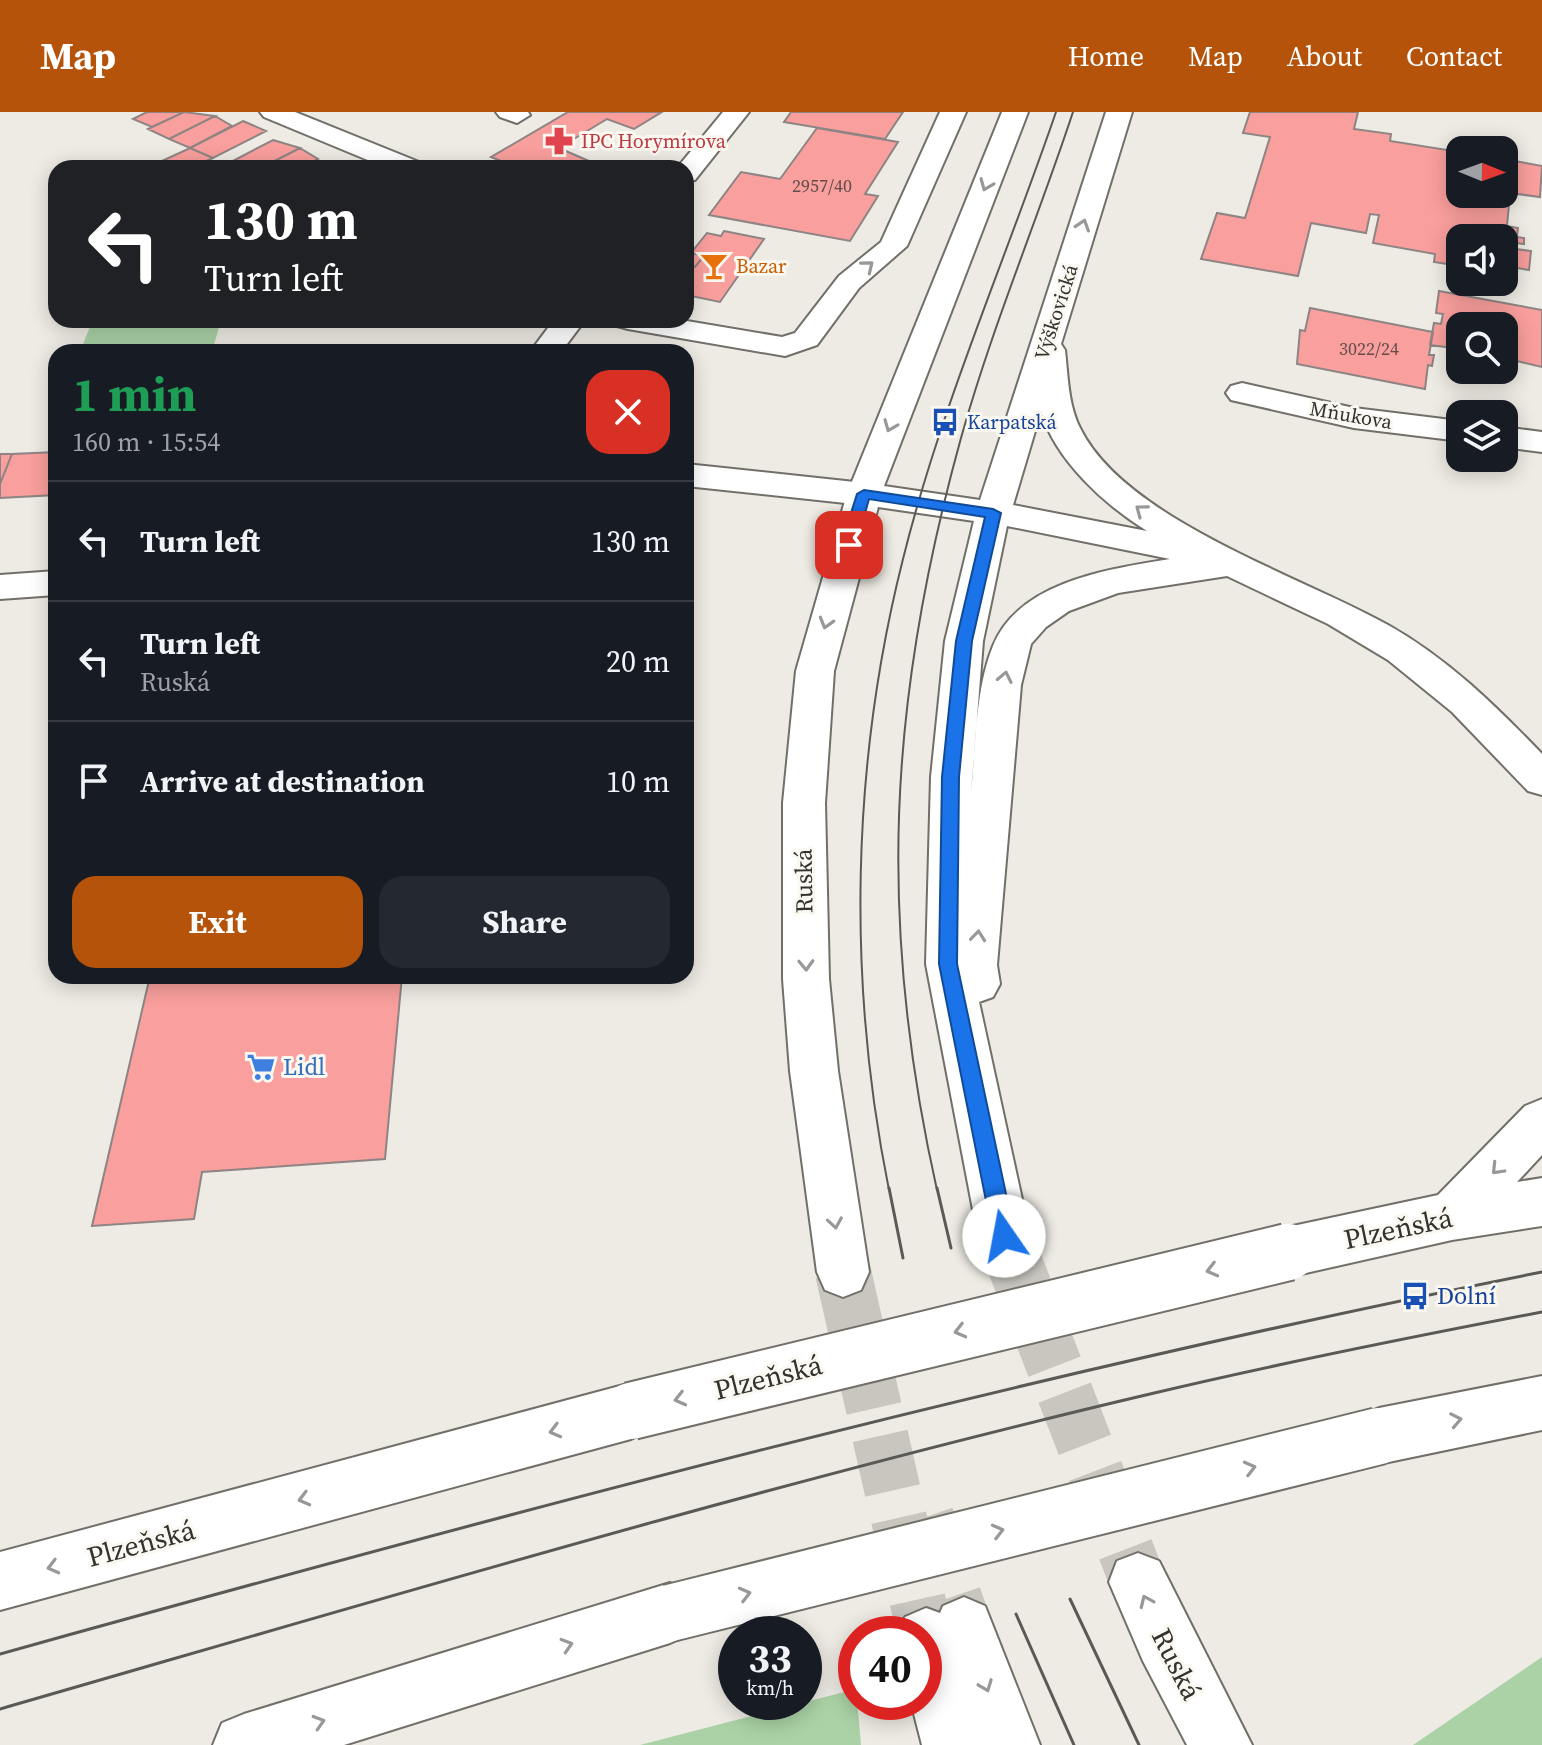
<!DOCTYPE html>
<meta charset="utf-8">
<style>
:root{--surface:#171b24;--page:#242831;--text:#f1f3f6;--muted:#9ea1a6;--line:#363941;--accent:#b45309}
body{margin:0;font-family:"Source Serif 4",serif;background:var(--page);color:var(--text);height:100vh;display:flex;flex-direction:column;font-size:30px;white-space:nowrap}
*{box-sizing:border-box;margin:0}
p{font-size:26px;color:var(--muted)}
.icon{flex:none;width:44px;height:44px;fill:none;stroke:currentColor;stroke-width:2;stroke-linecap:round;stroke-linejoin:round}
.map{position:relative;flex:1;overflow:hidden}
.panel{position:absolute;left:48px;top:232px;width:646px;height:640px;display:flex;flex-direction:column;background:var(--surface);border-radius:24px;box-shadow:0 4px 20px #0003}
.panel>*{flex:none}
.guide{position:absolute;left:48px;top:48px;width:646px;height:168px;border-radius:24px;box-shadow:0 4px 20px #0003;background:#202124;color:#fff;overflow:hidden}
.needle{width:52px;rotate:91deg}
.fabs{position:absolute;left:1446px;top:24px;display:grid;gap:16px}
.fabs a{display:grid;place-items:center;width:72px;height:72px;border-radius:16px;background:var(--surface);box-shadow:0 4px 20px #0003;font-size:40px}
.speed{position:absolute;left:718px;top:1504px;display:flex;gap:16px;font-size:40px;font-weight:700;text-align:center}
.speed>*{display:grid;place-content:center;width:104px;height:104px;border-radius:50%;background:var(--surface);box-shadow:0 4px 20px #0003;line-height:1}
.speed small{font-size:20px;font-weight:400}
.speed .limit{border:12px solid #d22;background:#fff;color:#111}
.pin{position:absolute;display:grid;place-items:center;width:68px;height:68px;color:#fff;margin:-34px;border-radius:16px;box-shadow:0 4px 12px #0006}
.me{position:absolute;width:88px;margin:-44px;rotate:348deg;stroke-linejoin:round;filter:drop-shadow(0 0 6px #0008)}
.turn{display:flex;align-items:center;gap:28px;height:168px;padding:0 24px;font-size:36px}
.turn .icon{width:104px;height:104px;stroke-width:2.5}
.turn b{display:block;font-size:56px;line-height:68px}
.round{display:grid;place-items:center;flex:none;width:84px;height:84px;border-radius:24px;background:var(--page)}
.summary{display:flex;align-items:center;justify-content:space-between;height:136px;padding:0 24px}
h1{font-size:48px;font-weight:700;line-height:60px;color:#1e9e55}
.button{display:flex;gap:16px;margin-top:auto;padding:16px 24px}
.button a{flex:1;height:92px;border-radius:24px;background:var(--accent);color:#fff;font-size:32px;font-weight:700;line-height:92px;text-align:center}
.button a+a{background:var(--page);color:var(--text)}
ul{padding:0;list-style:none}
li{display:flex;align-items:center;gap:24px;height:120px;padding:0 24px;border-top:2px solid var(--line)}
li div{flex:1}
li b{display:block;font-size:30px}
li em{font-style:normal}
header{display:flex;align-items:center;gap:48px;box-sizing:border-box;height:112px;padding:0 40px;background:var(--accent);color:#fff}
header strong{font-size:38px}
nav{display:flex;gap:44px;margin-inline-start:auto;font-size:28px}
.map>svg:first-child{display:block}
.green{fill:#abd2a6}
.building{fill:#f99f9d;stroke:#8d8483;stroke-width:2}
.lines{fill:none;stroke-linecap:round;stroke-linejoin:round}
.secondary-tunnel{stroke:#c8c6bf;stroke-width:56;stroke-dasharray:56 28;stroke-linecap:butt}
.street-casing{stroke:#716f68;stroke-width:4}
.secondary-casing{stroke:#716f68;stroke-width:4}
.street{fill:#fff;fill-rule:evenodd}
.secondary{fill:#fff;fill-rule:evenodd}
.tram-far1{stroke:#5a5954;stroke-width:2}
.tram{stroke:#5a5954;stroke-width:3}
.secondary-bridge-casing{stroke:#716f68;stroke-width:60;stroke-linecap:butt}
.secondary-bridge{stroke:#fff;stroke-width:56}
.oneway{stroke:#989896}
.route{fill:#1a73e8;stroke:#114b97;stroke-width:2}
.labels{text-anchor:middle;stroke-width:6;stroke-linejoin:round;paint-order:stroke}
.far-number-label{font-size:18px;fill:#644d4a}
.far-health-label{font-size:20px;fill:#be3a42;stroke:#faf8f0;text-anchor:start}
.far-food-label{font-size:20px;fill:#c56008;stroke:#faf8f0;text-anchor:start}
.far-street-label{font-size:20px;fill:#32322e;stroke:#faf8f0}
.far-transit-label{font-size:20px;fill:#164399;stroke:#faf8f0;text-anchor:start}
.street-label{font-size:24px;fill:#32322e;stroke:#faf8f0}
.shop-label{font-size:24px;fill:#366cbe;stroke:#faf8f0;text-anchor:start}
.transit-label{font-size:24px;fill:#164399;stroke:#faf8f0;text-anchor:start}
.near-street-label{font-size:28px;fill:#32322e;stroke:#faf8f0}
</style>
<header>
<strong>Map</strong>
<nav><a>Home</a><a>Map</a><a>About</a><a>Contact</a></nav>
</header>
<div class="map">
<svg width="1542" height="1633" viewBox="0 0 1542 1633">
<rect width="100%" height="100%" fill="#edebe3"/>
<path class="green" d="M221,208L212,240H80L91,212Z
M1542,1545V1633H1413Z
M856,1577L861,1633H640Z"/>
<path class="building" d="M147,0H184L152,15L133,7Z
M184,0L215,4L169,27L148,17Z
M568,0H662L634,17L607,7L559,36L605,56H519L491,45Z
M791,0H903L885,27L784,10Z
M1250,0H1358L1354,17L1391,22L1390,29L1460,40V82H1504V47L1542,54L1540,85L1510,81L1507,114L1518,116L1517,125L1524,126V132L1516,131L1515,137L1531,139L1529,158L1504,154V126H1460V154L1434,150L1435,142L1373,131L1379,103L1370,102L1366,121L1311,111L1298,164L1201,147L1217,101L1245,106L1270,25L1243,21Z
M215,4L232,14L190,36L169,27Z
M243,9L266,19L213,46L190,36Z
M817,16L898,30L865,82L878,84L850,129L709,103L741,60L780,67Z
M273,28L300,36L261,56H245L231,50Z
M190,36L213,46L192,56H181L164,48Z
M300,36L318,47L301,56H261Z
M724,119L764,127L720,190L686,183V153L695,155L704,144L691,141L707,121L721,124Z
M686,140L691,141L704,144L695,155L686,153Z
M1439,179L1542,198V255L1504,246V214H1460V237L1430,233L1434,211L1441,212L1443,202L1436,201Z
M1310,196L1433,220L1429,243H1434L1432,254L1428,253L1425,277L1297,252L1300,218L1305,219Z
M56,340V383L0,386V372L12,342Z
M0,342H12L0,372Z
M150,864H402L385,1047L202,1060L194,1107L92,1114Z"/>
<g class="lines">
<path class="secondary-tunnel" d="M1004,1124L1138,1470
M843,1160L926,1526
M926,1405L964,1515"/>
<defs>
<path id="street" d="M260,0H295L419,50L423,56H387L264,5Z
M496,0H528L530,3L517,11L500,5Z
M723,0H749L695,68L686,70V56H677Z
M940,0H966L907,134L859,176L817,233L785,244L628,217L617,214L613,208H681L782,225L795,221L839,164L881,130Z
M554,208H585L561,240H530Z
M1242,271L1354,296L1460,309V329L1354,316L1231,288L1226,281L1231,274Z
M1504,315L1542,320V340L1504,335Z
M686,352L864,371L876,374L881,382L876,390L864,393L686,374Z
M56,459V483L0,487V463Z"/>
<path id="secondary" d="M1002,0H1028L884,374L980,388L1106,0H1132L1061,232L1065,238C1068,264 1068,292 1080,316C1125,408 1301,464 1388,513C1447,546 1496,594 1542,642V683L1528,679L1452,600L1388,548L1328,512L1227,464L1118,481L1069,499L1046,515L1031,532L1021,573L997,853L1000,872L993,885L979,890L1030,1124L1022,1141L1004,1148L986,1141L978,1124L926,852L931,665L945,529L974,409L878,395L834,559L825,691L829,867L838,959L869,1160L861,1178L843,1185L825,1178L817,1160L790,959L783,867V691L796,559L847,382ZM1041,299C1055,348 1105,393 1147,419L1013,393ZM1007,414L1170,447C1110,457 1019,469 993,534C975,578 976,633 971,681L983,529Z
M1542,987V1043L1517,1070L1542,1066V1114L1452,1128L1288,1165L1270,1157L1262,1140L1270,1123L1288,1115L1438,1083L1525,994Z
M1542,1264V1318L1379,1352L1359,1344L1351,1324L1359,1304L1379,1296Z
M631,1271L650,1280L659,1299L650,1318L631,1327L0,1498V1440Z
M1138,1441L1159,1449L1252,1633H1187L1143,1549L1109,1470L1117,1449Z
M670,1471L691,1480L700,1501L691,1522L670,1531L344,1633H213L222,1611L244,1602Z
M964,1485L985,1494L1040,1633H922L911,1590H924V1522H898L905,1505L926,1496L940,1501L943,1494Z"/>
</defs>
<use href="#street" class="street-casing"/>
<use href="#secondary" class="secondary-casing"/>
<use href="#street" class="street"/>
<use href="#secondary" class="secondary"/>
<path class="tram-far1" d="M889,1078C847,870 851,653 903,447C941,294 1005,149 1056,0
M937,1078C877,811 888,589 961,326C992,215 1037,109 1073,0"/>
<path class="tram" d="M889,1076L903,1146
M937,1076L951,1136
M1070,1487L1139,1633
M1016,1502L1074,1633
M0,1542C510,1400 1023,1263 1542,1160
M0,1597C382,1487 763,1373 1150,1282C1280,1251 1411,1225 1542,1200"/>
<defs>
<path id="secondary-bridge" d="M631,1299L1288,1140
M670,1501L1379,1324"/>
</defs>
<use href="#secondary-bridge" class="secondary-bridge-casing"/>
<use href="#secondary-bridge" class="secondary-bridge"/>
</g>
<defs><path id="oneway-chevron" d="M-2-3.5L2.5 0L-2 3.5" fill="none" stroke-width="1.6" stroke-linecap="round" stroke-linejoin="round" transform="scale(2)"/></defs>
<g class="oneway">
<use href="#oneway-chevron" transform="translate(986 73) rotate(112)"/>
<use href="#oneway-chevron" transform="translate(1083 113) rotate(-72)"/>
<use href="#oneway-chevron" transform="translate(868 154) rotate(-39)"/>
<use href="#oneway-chevron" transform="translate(890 314) rotate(112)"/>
<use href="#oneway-chevron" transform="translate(1141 398) rotate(-143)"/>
<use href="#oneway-chevron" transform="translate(826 511) rotate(106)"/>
<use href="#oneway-chevron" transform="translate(1005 565) rotate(-78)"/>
<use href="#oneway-chevron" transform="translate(978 824) rotate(-84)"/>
<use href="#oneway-chevron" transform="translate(806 853) rotate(88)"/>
<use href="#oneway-chevron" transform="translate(1497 1057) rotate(134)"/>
<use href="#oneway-chevron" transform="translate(835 1111) rotate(81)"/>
<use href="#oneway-chevron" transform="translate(1212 1158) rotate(166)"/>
<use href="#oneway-chevron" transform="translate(960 1219) rotate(166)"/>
<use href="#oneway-chevron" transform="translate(680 1287) rotate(166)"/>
<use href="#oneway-chevron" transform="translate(1456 1308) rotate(-11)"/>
<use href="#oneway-chevron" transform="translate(555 1319) rotate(165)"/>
<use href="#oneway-chevron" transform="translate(1250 1356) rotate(-14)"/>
<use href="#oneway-chevron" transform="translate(304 1387) rotate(165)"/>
<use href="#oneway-chevron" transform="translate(998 1419) rotate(-14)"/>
<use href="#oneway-chevron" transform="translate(53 1455) rotate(165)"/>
<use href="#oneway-chevron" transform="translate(745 1482) rotate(-14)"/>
<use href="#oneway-chevron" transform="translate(1146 1489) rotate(-114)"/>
<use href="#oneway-chevron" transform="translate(567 1533) rotate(-17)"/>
<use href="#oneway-chevron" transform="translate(986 1574) rotate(69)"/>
<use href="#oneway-chevron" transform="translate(319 1610) rotate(-17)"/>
</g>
<path class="route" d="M864,378L993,397L1001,401L972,529L959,665L957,852L1015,1124L1011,1131L1004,1134L997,1131L993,1124L939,852L942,665L956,529L985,405L869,387L856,433L843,437L841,433L857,382Z"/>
<defs>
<symbol id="pharmacy-bare" viewBox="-9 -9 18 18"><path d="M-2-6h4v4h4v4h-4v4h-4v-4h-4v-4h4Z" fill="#e0444e" stroke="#faf8f0" stroke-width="2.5" paint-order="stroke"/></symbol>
<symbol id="bar-bare" viewBox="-9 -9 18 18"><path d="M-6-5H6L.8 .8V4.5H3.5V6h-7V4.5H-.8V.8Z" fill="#e8710a" stroke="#faf8f0" stroke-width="2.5" paint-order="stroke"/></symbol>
<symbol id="bus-bare" viewBox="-9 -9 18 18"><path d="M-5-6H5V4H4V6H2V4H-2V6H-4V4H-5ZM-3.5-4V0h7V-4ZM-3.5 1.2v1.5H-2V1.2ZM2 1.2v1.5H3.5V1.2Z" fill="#1a4fb4" stroke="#faf8f0" stroke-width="2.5" paint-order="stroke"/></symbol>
<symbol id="supermarket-bare" viewBox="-9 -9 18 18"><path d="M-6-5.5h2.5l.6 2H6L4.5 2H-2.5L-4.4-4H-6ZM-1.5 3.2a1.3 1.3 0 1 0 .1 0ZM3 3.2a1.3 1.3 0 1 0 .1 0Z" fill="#3f7fe0" stroke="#faf8f0" stroke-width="2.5" paint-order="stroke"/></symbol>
</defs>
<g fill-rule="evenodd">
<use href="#pharmacy-bare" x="539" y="9" width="40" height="40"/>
<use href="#bar-bare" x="694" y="134" width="40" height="40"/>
<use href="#bus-bare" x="925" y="290" width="40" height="40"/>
<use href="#supermarket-bare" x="241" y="935" width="40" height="40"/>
<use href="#bus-bare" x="1395" y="1164" width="40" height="40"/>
</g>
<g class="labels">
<g class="far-number-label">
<text x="822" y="80">2957/40</text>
<text x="1369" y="243">3022/24</text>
</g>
<g class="far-health-label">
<text x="581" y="36">IPC Horymírova</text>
</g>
<g class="far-food-label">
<text x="736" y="161">Bazar</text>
</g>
<g class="far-street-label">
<text transform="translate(1056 200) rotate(-72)" y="7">Výškovická</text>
<text transform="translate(1351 303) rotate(10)" y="7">Mňukova</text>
</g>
<g class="far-transit-label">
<text x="967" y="317">Karpatská</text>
</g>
<g class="street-label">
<text transform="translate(804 769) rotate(-91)" y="8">Ruská</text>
</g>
<g class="shop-label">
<text x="283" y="963">Lidl</text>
</g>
<g class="transit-label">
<text x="1437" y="1192">Dolní</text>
</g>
<g class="near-street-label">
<text transform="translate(1398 1116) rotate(-12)" y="10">Plzeňská</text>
<text transform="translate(768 1265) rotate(-14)" y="10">Plzeňská</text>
<text transform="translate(141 1431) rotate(-15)" y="10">Plzeňská</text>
<text transform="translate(1177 1552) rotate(63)" y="10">Ruská</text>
</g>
</g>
</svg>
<div class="fabs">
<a><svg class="needle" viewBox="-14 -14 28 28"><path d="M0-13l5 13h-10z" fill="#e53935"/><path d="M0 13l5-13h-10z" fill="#9ea1a6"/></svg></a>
<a><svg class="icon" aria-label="sound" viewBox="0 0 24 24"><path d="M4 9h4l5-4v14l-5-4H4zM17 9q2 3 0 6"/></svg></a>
<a><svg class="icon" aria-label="search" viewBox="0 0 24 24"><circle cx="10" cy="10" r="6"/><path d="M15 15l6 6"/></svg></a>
<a><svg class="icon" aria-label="layers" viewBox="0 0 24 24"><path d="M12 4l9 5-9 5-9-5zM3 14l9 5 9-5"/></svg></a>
</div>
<div class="speed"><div>33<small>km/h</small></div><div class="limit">40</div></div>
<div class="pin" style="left:849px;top:433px;background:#d93025"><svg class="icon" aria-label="arrive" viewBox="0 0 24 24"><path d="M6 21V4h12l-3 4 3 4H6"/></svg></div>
<svg class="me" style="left:1004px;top:1124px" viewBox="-20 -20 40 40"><circle r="19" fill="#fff"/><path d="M0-13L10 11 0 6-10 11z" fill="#1a73e8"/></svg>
<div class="guide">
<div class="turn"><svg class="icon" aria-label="left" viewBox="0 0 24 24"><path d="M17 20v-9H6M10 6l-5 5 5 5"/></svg><div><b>130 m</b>Turn left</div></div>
</div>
<section class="panel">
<div class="summary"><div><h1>1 min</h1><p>160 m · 15:54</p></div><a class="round" style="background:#d93025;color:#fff"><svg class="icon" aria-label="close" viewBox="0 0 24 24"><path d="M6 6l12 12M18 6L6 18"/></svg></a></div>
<ul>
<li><svg class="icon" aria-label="left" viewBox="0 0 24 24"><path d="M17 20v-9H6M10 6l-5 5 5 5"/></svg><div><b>Turn left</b></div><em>130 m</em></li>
<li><svg class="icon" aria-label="left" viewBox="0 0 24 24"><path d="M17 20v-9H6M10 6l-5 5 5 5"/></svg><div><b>Turn left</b><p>Ruská</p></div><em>20 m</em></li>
<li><svg class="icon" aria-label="arrive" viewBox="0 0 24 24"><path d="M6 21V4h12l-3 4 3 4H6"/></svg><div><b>Arrive at destination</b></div><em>10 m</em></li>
</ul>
<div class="button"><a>Exit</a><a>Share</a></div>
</section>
</div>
